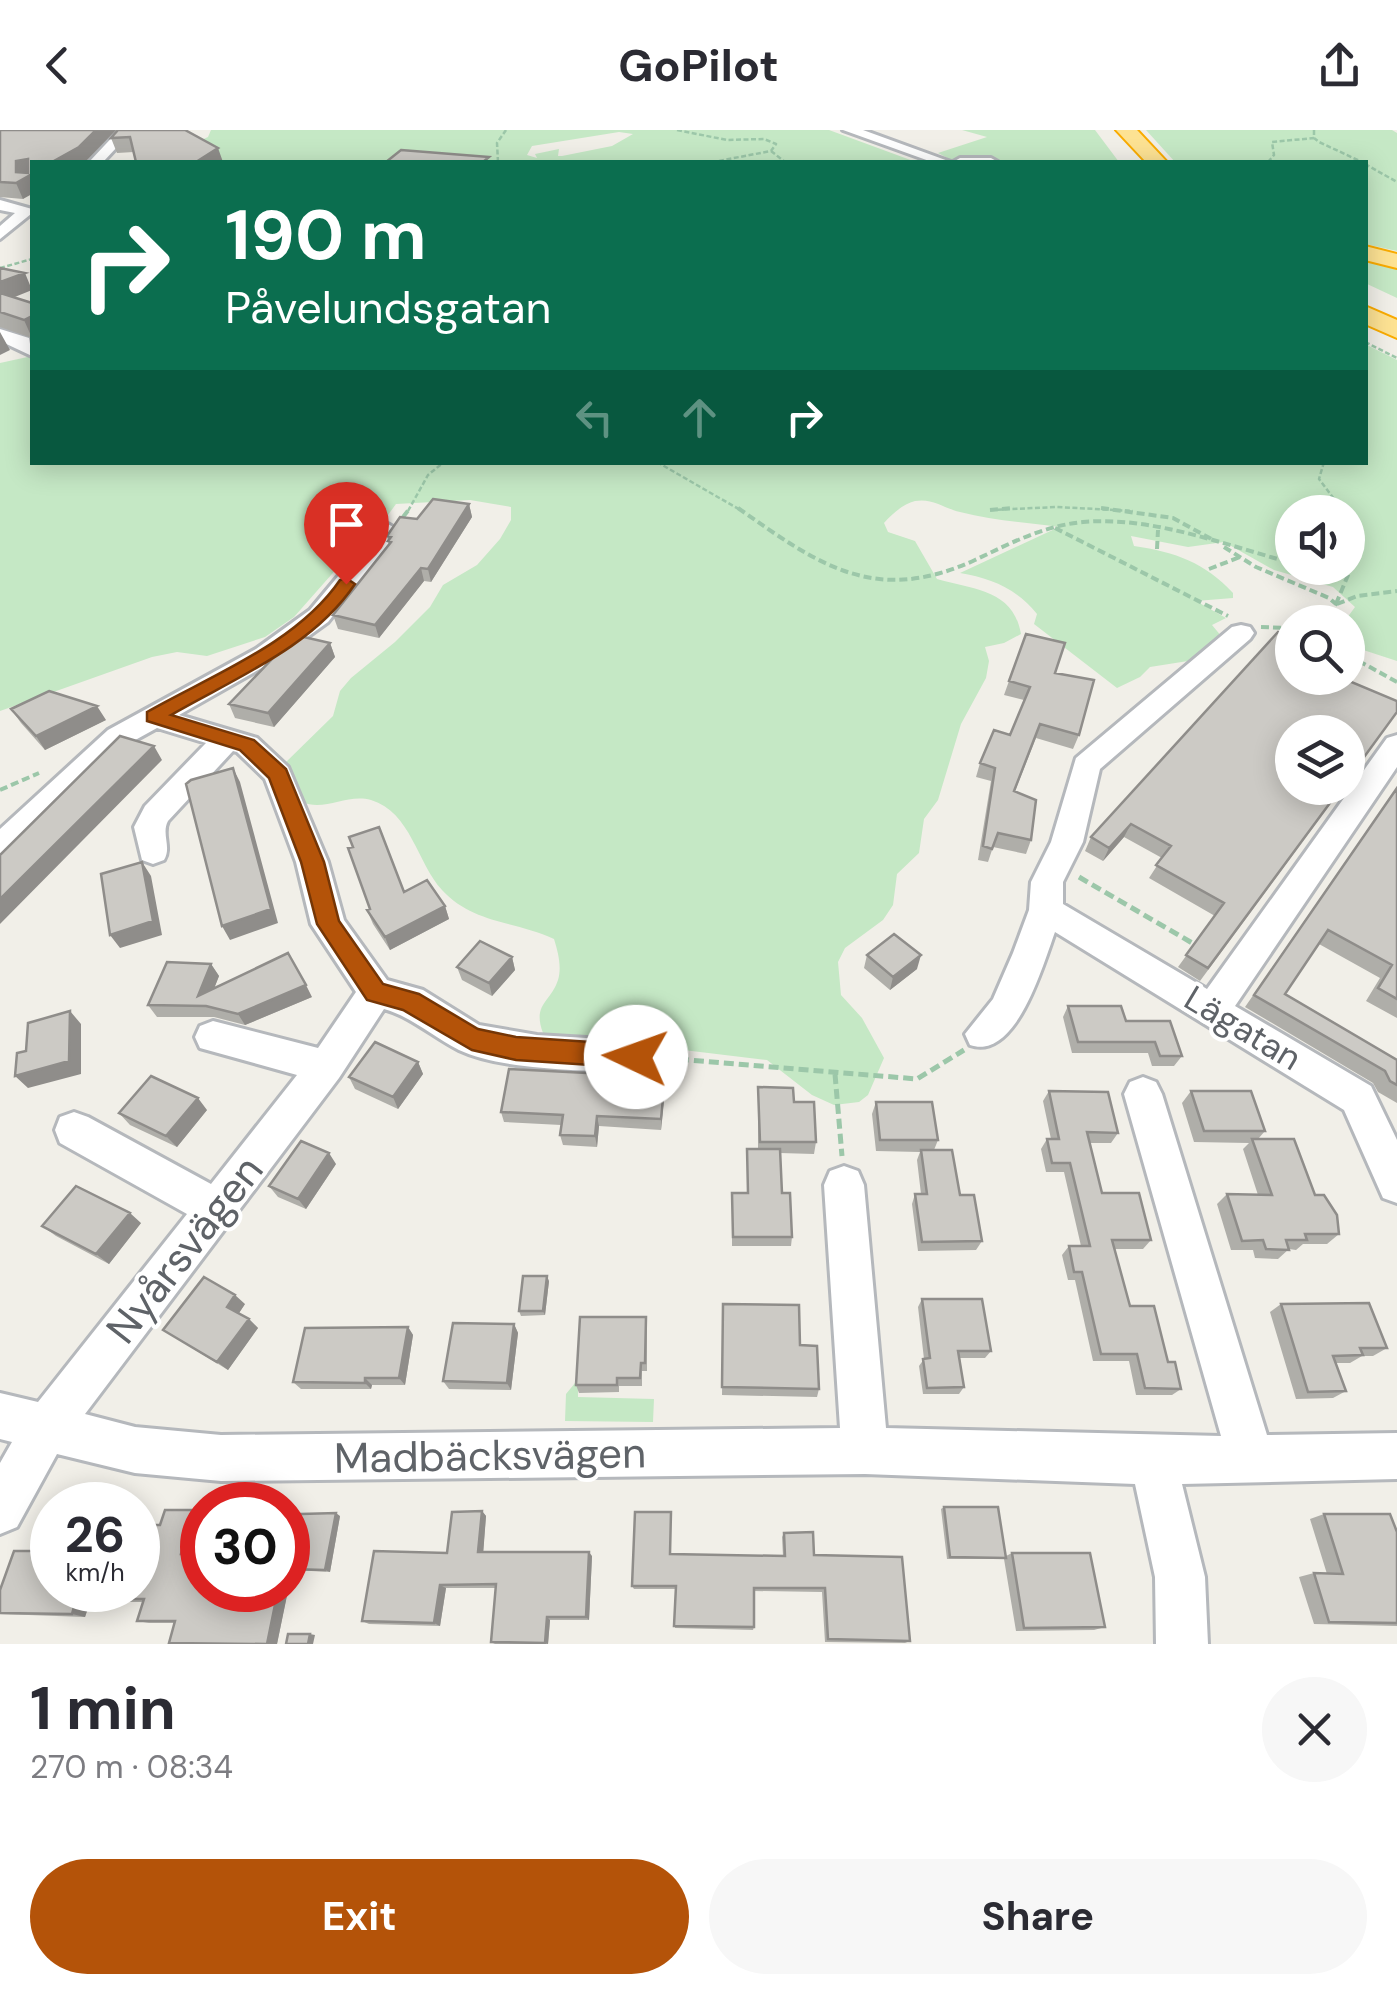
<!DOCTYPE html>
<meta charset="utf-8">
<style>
:root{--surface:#fff;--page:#f7f7f7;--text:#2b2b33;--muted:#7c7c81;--accent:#b45309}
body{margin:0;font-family:"DM Sans",sans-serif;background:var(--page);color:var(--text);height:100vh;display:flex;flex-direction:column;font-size:38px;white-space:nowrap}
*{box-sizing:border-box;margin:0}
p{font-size:32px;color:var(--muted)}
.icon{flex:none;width:55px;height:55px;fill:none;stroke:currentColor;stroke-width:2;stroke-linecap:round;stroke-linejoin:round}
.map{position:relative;height:1514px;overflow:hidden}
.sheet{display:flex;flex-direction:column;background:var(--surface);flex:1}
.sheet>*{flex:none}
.banner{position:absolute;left:30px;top:30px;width:1338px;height:305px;border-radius:0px;box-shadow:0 5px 25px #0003;background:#0b6e4f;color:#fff;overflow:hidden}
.buttons{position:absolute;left:1275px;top:365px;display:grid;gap:20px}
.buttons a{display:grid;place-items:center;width:90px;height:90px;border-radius:50%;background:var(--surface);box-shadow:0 5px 25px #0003;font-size:50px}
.speed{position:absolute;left:30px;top:1352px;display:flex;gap:20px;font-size:50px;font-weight:700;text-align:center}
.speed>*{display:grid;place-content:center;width:130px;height:130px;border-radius:50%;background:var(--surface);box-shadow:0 5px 25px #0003;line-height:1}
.speed small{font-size:25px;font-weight:400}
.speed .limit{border:15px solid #d22;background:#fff;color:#111}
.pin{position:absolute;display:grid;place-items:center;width:85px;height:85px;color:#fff;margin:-102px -42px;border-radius:50% 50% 50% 0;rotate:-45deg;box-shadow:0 0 10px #0007}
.pin .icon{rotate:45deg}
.me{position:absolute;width:110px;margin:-55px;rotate:273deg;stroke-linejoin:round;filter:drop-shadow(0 0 8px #0008)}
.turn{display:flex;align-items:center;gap:35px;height:210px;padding:0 30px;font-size:45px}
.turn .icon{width:130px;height:130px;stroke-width:2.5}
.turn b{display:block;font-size:70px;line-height:85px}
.lanes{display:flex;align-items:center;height:95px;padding:0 30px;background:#0003;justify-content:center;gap:50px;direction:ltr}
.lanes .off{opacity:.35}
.round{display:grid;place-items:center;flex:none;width:105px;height:105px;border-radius:52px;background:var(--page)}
.overview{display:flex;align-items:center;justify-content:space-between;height:170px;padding:0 30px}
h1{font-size:60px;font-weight:700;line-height:75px}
.action{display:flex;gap:20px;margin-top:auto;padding:20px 30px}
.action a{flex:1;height:115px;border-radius:60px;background:var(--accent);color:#fff;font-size:40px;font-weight:700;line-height:115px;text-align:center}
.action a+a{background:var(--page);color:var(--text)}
header{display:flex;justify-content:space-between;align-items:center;height:130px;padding:0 30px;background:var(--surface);font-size:45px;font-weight:700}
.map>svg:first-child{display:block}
.green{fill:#c5e8c5;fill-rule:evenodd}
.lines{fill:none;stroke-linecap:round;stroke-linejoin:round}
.minor-casing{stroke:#b5b8bc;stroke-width:6}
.highway-casing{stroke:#f9ab00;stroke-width:4}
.path-far2{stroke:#9cc7a9;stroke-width:2.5;stroke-dasharray:5 2.5;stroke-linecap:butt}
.path-far1{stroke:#9cc7a9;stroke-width:4;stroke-dasharray:8 4;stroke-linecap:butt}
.path{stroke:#9cc7a9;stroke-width:5;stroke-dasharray:10 5;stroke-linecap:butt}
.minor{fill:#fff;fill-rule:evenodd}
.highway{fill:#fde293;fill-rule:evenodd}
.wall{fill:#afaea9}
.shaded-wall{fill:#8f8d8a}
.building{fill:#cccac5;stroke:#8f8d8a;stroke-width:2.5;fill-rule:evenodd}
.route{fill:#b45309;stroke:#753606;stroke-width:2.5}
.labels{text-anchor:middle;stroke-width:8;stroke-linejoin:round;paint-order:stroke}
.street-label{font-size:35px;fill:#5f6368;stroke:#fff}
.near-street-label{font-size:42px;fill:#5f6368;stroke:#fff}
</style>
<header><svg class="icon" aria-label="back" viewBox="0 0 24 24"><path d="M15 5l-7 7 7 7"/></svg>GoPilot<svg class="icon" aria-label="share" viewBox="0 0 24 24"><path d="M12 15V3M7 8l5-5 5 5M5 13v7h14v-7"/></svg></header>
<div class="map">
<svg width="1397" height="1514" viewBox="0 0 1397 1514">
<rect width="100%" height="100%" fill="#f1efe8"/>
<path class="green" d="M211,0H829L916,32H189L195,13L208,7ZM619,2L633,4L612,16L562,26H558L559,19L535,24L537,28L527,25L532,16Z
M962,0H1095L1119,32H955L938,23L987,7Z
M1146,0H1392L1397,3V121L1365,114V32H1175Z
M1365,130L1397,138V168L1365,153Z
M1365,214L1397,230V531L1348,515V492H1344L1355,477L1333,457L1274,440L1224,412L1188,417L1131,406L1134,416C1176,422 1205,433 1233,463V468L1196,471L1226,488L1212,495L1222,507L1207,528L1150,537L1140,547L1117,558L1034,494L1037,484C1017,459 991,448 960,443L1059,397C1027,393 992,390 960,382C943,378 933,368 915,371C903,374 892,384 884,393L888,402L915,411L937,449C974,460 1013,459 1021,504L1004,513L985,517L989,531L986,548L961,594L938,670L924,689L919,723L897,744L893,775L883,790L845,818L838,832L841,865L862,888L884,928L868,965L859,972L834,975L812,965L767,930L543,903C532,874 551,872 558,850C562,837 558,822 554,809C516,791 473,794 442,760C417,733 411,682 371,670C347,663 325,682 302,672L284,634L333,586L340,561L351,548L395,512L430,477L443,455L477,435L500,409L511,390V377L470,370L396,374L385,389L351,393L330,407L331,415L343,429L339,436L294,487L265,507L207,526L177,522L152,527L0,581V233L32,226V332H1365ZM1292,382H1348V438H1292Z
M575,1253H578V1267L654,1269L653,1292L565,1291L566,1264Z"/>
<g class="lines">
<defs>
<path id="minor" d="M119,0H133L103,32H89Z
M843,0H863L951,32H932Z
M960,28H991L998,32H953Z
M0,70L32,79L31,84L0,109V96L15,83L0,80Z
M0,199L29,208L32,226L0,211Z
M388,394L400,401L328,492L274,531L179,585L257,608L288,637L328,732L344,790L387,850L423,860L479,895L537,905L636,911L649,916L654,927L649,938L636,943C587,940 503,941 459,920C433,907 412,887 384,879L339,948L85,1284L135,1297L221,1305L840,1298L824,1055L830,1041L844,1036L858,1041L864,1055L886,1298L1221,1306L1124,964L1130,952L1143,947L1156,952L1162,964L1267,1305L1397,1303V1349L1182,1354L1205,1447L1208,1514H1156L1155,1447L1135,1354L865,1344L221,1351L135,1343L57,1324L17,1397L0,1404V1333L12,1312L0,1309V1263L38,1272L187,1084L60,1013L55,1000L60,987L74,982L88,987L211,1054L297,945L200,918L195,907L200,896L213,891L318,918L356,862L311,794L296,732L265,649L237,622L233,621L168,691C161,704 172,717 164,730L153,734L142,730L134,697L145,676L206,613L157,598L128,614L11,726L0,730V699L108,600L256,519L310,480L380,396Z
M1241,495L1250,497L1254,503L1250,509L1100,639L1083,712L1063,752V774L1207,859L1387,608L1397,605V637L1235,876L1371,956L1397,1010V1073L1383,1068L1344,980L1055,802C1043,835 1016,931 970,915L965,904L993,869L1013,823L1029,780L1031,752L1051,712L1076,628L1232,497Z"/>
<path id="highway" d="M1116,0H1137L1167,32H1146Z
M1365,116L1397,124V138L1365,130Z
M1365,176L1397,190V208L1365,194Z"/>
</defs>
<use href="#minor" class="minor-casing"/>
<use href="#highway" class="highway-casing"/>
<path class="path-far2" d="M677,0L727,10L764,9L776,14L771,21L713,32
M1314,0V8L1319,12L1362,32
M771,21L785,32
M498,32L497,13L506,0
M1268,32L1274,25L1272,12L1314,8
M1365,34L1397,52
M0,138L32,129
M1365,212L1397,228
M657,332L742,381
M1324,332L1319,349L1343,381
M990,380L1057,377L1133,381
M408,381L428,345L444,332"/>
<path class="path-far1" d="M738,378C819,435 875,476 975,430C1011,413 1043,396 1083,392C1153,386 1225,415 1292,433
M1101,378L1173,388L1215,411
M1341,378L1344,382
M990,380L1014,378
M403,387L410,378
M1055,398L1228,486
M1224,417L1256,437L1329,468L1336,474L1321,492
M1157,419L1158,400
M1308,438L1337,442L1351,439
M1209,439L1240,427
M1336,474L1358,421L1348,387
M1337,474L1357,466L1397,461
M1261,497L1292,498
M1348,525L1397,552
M0,660L39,643"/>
<path class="path" d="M1079,747L1199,817
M664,928L917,949L964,920
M835,944L842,1026"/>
<use href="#minor" class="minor"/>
<use href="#highway" class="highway"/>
</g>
<path class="wall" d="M0,0H116L85,32H32L23,69L0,67Z
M184,0L134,22L117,23L111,8Z
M0,138L15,167L32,173V208L0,197Z
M469,374L472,387L431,452L424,451L379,508L338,499L333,485L389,415L387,406L417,389Z
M372,382L375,396L360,414L350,413L346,399Z
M1278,502L1342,658L1200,851L1178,837L1215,786L1149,748L1162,728L1124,707L1103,731L1085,721L1091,707Z
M330,513L335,527L274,597L235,588L229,574Z
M1055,543L1079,605L1073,619L1036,608L1015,661L1031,710L1026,724L993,717L988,732L978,730L991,651L976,647L980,633L1010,605L1024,570L1004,565L1009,551Z
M11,579L106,590L45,620L21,593Z
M1397,657V888L1366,871L1380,848L1319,814L1285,864L1397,930V973L1378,962L1373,953L1245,877Z
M404,762L445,776L449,789L390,820L373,794L367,780Z
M867,825L917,839L890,860L864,838Z
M512,827L515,840L492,866L462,850L457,837Z
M211,834L219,846L214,858L312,867L245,895L214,887H157L148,875Z
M1068,876L1126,891L1182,926L1174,936H1152L1148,923H1072L1063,887Z
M418,932L423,944L398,979L355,959L349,947Z
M665,947L661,1000L599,996L597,1017L563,1015L560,1005L561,995L504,992L501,982Z
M758,957L794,972L816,1012L814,1024L780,1023L782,1063L792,1107L791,1116H732V1063H747V1019H758Z
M1049,961L1118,1003L1111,1013H1090L1102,1063L1151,1110L1143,1119H1114L1130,1176L1168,1232L1181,1259L1172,1265H1136L1129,1231H1093L1075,1150H1068L1062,1125L1069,1116H1081L1064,1042H1046L1041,1019L1047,1009H1051L1043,971Z
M1191,961L1265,1001L1258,1009L1315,1065L1339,1104L1327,1114H1303L1296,1120L1289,1119L1278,1129L1255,1128L1253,1120H1231L1217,1074L1227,1064L1258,1065L1243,1019L1249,1013L1194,1012L1182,973Z
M876,972L938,1010L934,1020L960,1065L982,1111L976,1120L918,1121L912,1074L915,1064H921L917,1030L920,1022L876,1021L872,984Z
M207,980L177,1017L130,995L119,983Z
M336,1034L306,1079L278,1067L269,1056Z
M141,1093L109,1134L56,1106L42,1096Z
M549,1151L545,1185L521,1186L519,1181Z
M922,1169L991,1221L985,1228H960L964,1257L959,1264H923L919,1236L924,1229L918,1177Z
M245,1174L239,1183L249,1189L258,1198L228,1240L163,1200Z
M723,1174L800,1215L819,1259L817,1267L722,1265Z
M1281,1174L1387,1218L1373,1226H1362L1350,1233H1336L1346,1261L1333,1268L1296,1269L1270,1182Z
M514,1194L518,1203L511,1260L449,1259L443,1251Z
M647,1196V1241H642V1256H619V1262L579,1263L576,1255Z
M408,1197L413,1205L405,1255H372L371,1259H301L293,1252Z
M944,1377L1006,1426L1012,1423L1105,1497L1094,1500L1016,1501L1004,1429H947L941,1379Z
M192,1380L202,1385L193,1424L288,1460V1424L292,1426L340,1386L330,1442L292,1440L277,1514L169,1513L174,1493H149L137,1491L143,1472H90L85,1487L0,1484V1460H52L160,1395Z
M482,1381L486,1386L483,1422L592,1426L589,1490H550L548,1514H495L491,1512L496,1458H446L440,1496L369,1494L362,1491L447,1423Z
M1324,1384L1397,1402V1496L1314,1494L1299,1447L1314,1443L1327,1444L1310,1389Z
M784,1403L814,1425L910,1511L905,1513L825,1512L822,1462L754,1461V1497L753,1500L675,1498L676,1459H634L632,1456L671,1424L783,1426L782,1407Z"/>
<path class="shaded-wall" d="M96,0H116L85,32H52Z
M218,18L223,32H196Z
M28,29L32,41V64L23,69L16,53V31Z
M25,143L32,160L0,173V152Z
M32,186V208L24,190Z
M0,202L10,220L0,225Z
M469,374L472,387L431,452L428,439Z
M372,382L375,396L360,414L356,400Z
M421,438L424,451L379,508L375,495Z
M330,513L335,527L274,597L268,583Z
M97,576L106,590L45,620L36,606Z
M154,616L162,630L0,794V769Z
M233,638L240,652L278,793L230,810L222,796Z
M1131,694L1124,707L1103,731L1109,718Z
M142,732L151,746L162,805L120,818L110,805Z
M445,776L449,789L390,820L385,807Z
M921,825L917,839L890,860L893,847Z
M512,827L515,840L492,866L489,853Z
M211,834L219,846L207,877L198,866Z
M306,855L312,867L245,895L238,884Z
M70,881L81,894V944L28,958L15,946Z
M418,932L423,944L398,979L393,967Z
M665,947V958L661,1000V989Z
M198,968L207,980L177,1017L166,1006Z
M597,986L599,996L597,1017L595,1006Z
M329,1023L336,1034L306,1079L298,1069Z
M130,1083L141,1093L109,1134L96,1124Z
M547,1146L549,1151L545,1185L543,1181Z
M235,1165L245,1174L237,1186L227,1177Z
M249,1189L258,1198L228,1240L217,1232Z
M514,1194L518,1203L511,1260L507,1253Z
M408,1197L413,1205L405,1255L399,1248Z
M365,1248L372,1255L371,1259L365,1253Z
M192,1380L202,1385L192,1427L181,1424Z
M482,1381L486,1386L483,1426L478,1422Z
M336,1383L340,1386L330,1442L325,1440Z
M589,1422L592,1426L589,1490L586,1487Z
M288,1424L295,1427L277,1514H267L278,1460H288Z
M440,1455L446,1458L440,1496L434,1493Z
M76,1469L90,1472L85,1487L72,1484Z
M547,1487L550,1490L548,1514L545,1513Z
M310,1504L315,1505L313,1514H308Z"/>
<path class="building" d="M0,0H96L79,17L52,32H32V44L16,53L0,52ZM28,29V43L16,42V31Z
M118,0H185L218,18L196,32H136L130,7L111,8Z
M401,20L489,27L483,32H386Z
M0,138L25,143L0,152Z
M0,163L32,173V186L24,190L0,182Z
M433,369L469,374L428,439L421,438L375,495L333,485L391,412L388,411L391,407L387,406L400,387L417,389Z
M362,380L372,382L356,400L346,399Z
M1278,502L1292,508V548H1342L1397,571V582L1348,649V602H1292V658H1341L1208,838L1186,825L1224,773L1156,735L1171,716L1131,694L1109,718L1091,707Z
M1026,504L1065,513L1055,543L1094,550L1079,605L1040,594L1014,661L1036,670L1031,710L998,703L992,719L983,716L995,638L980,633L994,600L1010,605L1030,557L1009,551Z
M295,505L330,513L268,583L229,574Z
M49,561L97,576L36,606L11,579Z
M120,606L154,616L0,769V725Z
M233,638L271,779L222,796L186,654L191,650Z
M1397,658V869L1378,858L1392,835L1328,800L1285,864L1397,930V955L1390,951L1385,941L1254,865Z
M379,697L404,762L427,750L445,776L385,807L367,780L370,779L348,718L353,717L349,707Z
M142,732L153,791L110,805L101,744Z
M894,804L921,825L893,847L867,825Z
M480,811L512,827L489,853L457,837Z
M288,823L306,855L238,884L206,876L148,875L167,832L211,834L198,866Z
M1068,876H1121L1126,891H1170L1182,926H1160L1155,912H1078Z
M70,881L69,931L15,946L17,923L26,921L28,893Z
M375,912L418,932L393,967L349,947Z
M509,939L665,947L661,989L597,986L595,1006L560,1005L563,985L501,982Z
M151,946L198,968L166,1006L119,983Z
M758,957L793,958L794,972H814L816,1012H760Z
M1049,961L1108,962L1118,1003L1087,1002L1102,1063H1139L1151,1110H1112L1130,1176H1154L1168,1232H1175L1181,1259L1145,1258L1137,1224H1101L1082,1142H1074L1069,1116H1090L1070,1033H1052L1047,1009H1059Z
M1191,961H1251L1265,1001H1204Z
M876,972H932L938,1010H880Z
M1252,1009H1294L1315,1065H1324L1337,1085L1339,1104H1305L1307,1110H1286L1289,1120L1266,1119L1263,1110L1242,1111L1227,1064L1272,1065Z
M301,1011L329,1023L298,1069L269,1056Z
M747,1019H780L782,1063H790L792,1107H733L732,1063H748Z
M921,1020H952L960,1065H974L982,1111L922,1112L915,1064H927Z
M76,1056L130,1083L96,1124L42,1096Z
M523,1146H547L543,1181H519Z
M204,1147L235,1165L227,1177L249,1189L217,1232L163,1200Z
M922,1169H982L991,1221H958L964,1257L927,1258L923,1229L930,1228Z
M1369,1173L1387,1218H1360L1363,1225L1333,1226L1346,1261L1308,1262L1281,1174Z
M723,1174L799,1175L800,1215L817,1216L819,1259L722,1257Z
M580,1187H646L645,1233H641L640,1248H617V1255H576Z
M453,1193L514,1194L507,1253L443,1251Z
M408,1197L399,1248H365V1253L293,1252L305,1198Z
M944,1377H998L1006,1428L950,1427Z
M165,1380H192L181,1424L202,1423V1460H278L267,1514L169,1513L175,1491H137L144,1469H76L72,1484L0,1483V1460L14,1421H52V1460H138V1395H160Z
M482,1381L478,1422H589L586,1487H547L545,1513L491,1512L496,1454L440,1455L434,1493L362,1491L374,1421L447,1423L452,1382Z
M635,1382H671L670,1424L785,1426L784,1403L813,1402L814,1425L902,1427L910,1511L828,1509L825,1458H754V1497L674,1496L676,1456H632Z
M336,1383L325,1440L289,1439L301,1384Z
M1324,1384H1390L1397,1402V1493L1329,1492L1314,1443L1343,1444Z
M1012,1423H1090L1105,1497L1024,1498Z
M288,1504H310L308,1514H286Z"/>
<path class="route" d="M346,448L355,454C313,517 235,548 171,585L254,610L286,639L324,732L339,791L383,854L419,864L478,899L516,907L636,915L645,919L649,927L645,935L636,938L516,930L472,920L403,880L367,870L317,794L301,732L269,648L240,620L147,591V582C212,545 297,513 340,450Z"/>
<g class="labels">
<g class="street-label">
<text transform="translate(1243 898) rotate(31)" y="12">Lägatan</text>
</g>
<g class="near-street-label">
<text transform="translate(184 1119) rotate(-52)" y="15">Nyårsvägen</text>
<text transform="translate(490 1325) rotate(-1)" y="15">Madbäcksvägen</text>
</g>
</g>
</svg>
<div class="buttons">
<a><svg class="icon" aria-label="sound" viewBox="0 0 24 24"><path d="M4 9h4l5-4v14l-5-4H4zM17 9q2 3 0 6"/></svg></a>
<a><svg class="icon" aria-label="search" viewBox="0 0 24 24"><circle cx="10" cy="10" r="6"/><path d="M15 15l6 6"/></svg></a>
<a><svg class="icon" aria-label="layers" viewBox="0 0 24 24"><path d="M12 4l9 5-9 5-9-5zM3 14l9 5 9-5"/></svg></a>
</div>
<div class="speed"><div>26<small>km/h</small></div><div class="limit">30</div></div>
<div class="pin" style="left:346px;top:454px;background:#d93025"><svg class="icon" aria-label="arrive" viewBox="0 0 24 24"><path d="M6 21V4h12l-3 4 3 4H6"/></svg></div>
<svg class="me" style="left:636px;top:927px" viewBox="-20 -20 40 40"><circle r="19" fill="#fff"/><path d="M0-13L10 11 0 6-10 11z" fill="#b45309"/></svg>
<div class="banner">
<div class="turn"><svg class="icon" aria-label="right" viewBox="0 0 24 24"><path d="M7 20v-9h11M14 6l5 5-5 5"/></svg><div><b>190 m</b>Påvelundsgatan</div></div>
<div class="lanes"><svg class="icon off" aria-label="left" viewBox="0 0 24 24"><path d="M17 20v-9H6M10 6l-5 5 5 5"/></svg><svg class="icon off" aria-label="ahead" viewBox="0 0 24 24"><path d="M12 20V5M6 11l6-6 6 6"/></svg><svg class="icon" aria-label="right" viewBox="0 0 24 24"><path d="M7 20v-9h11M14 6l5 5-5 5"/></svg></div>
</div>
</div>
<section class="sheet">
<div class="overview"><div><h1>1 min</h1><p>270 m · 08:34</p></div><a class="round"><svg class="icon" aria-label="close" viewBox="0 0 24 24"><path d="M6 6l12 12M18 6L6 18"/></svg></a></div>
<div class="action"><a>Exit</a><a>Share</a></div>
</section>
